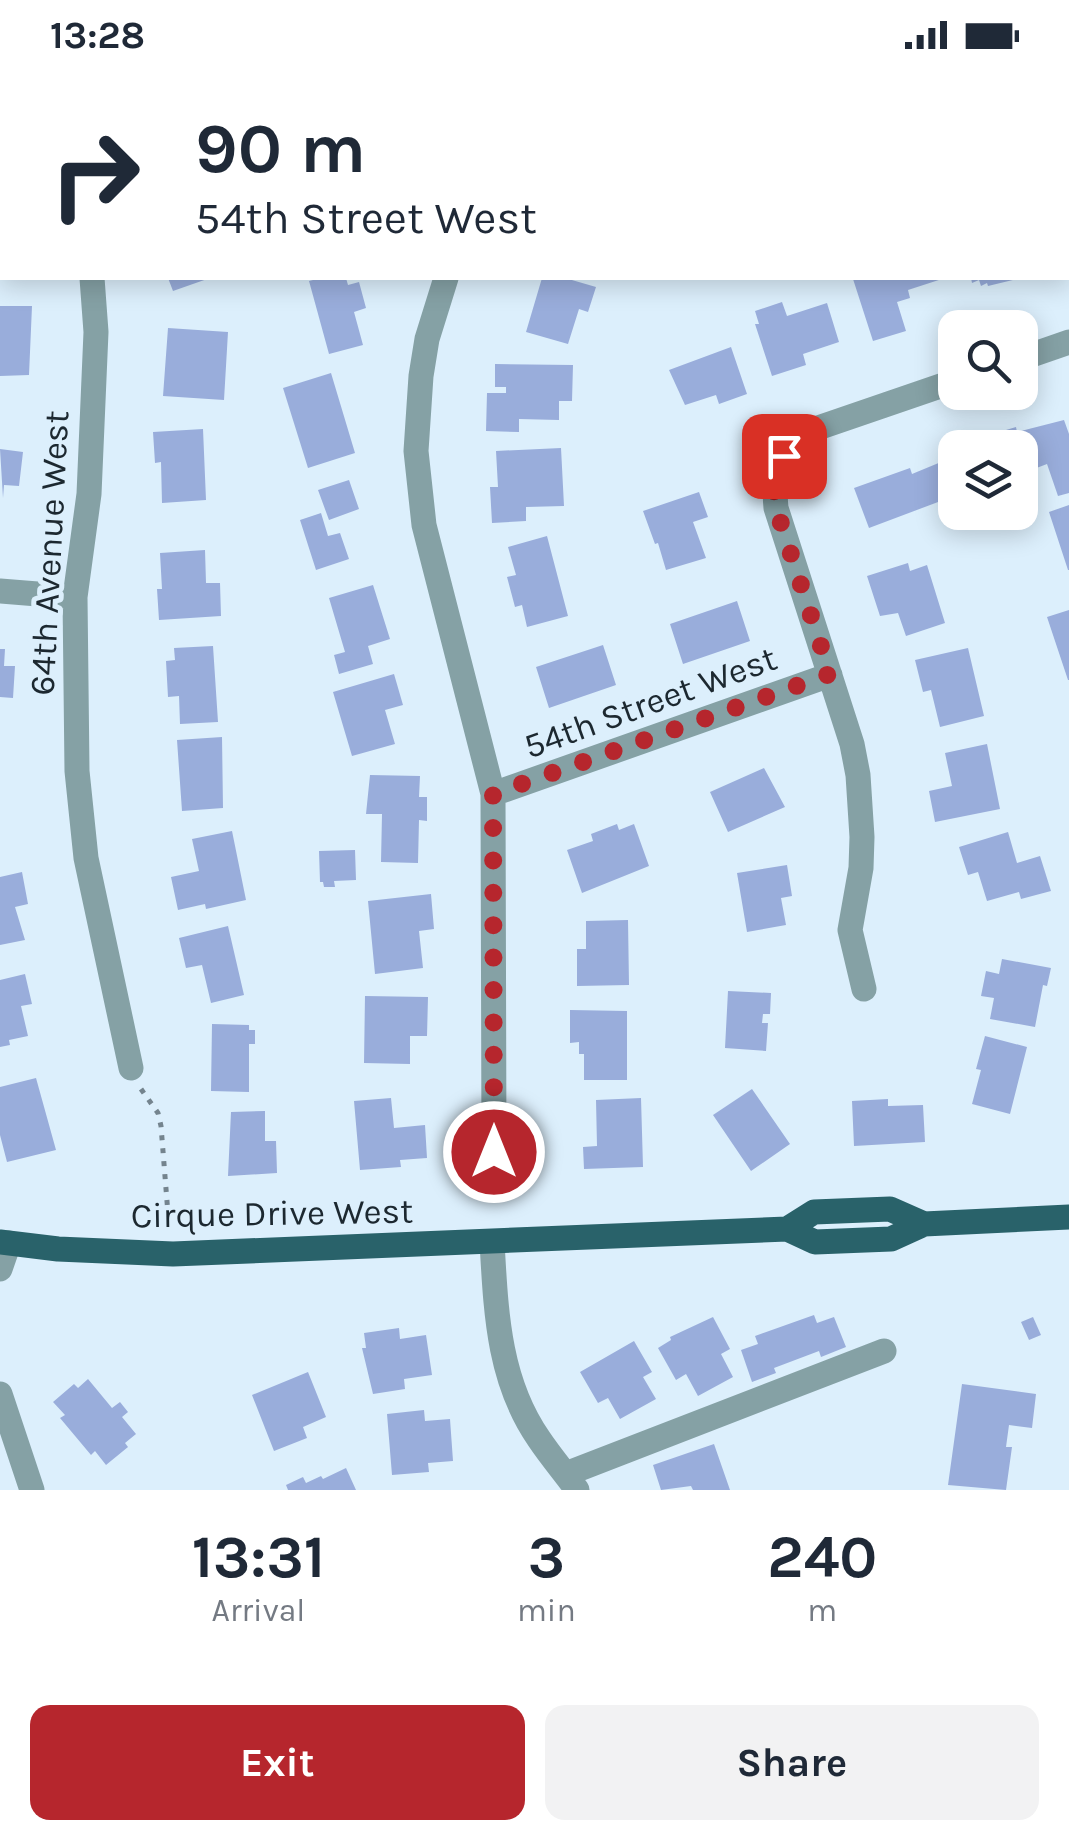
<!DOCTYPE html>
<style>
:root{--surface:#fff;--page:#f2f2f3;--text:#1f2937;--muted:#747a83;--accent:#b6262d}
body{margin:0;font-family:Karla,sans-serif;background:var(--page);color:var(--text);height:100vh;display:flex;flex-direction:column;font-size:38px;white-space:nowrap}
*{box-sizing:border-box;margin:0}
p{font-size:32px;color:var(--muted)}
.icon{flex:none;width:55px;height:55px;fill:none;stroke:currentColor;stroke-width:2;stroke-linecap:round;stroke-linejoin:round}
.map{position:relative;height:1420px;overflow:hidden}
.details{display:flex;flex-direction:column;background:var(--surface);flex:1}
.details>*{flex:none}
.hud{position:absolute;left:0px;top:0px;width:1070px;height:210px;box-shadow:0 5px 25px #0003;background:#fff;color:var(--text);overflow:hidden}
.buttons{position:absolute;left:938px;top:240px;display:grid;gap:20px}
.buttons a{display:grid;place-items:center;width:100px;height:100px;border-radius:20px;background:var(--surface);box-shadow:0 5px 25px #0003;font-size:50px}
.pin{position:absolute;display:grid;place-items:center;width:85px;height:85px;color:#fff;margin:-42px;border-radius:20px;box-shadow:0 5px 15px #0006}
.me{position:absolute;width:110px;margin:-55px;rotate:0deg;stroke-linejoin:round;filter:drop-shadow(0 0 8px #0008)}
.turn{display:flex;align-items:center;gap:35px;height:210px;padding:0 30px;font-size:45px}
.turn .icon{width:130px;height:130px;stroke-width:2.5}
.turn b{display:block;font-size:70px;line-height:85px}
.eta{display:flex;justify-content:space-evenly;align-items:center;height:170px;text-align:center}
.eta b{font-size:60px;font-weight:700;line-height:70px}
.cta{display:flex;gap:20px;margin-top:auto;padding:20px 30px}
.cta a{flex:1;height:115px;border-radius:20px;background:var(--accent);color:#fff;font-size:40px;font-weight:700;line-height:115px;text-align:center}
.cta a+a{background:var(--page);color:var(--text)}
.status{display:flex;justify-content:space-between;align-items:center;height:70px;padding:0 50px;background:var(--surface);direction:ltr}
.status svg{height:28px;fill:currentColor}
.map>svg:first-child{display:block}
.building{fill:#99addb}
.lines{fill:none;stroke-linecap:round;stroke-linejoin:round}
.path{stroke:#74848e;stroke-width:5;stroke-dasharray:5 8;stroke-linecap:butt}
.minor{stroke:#85a1a5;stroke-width:25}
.major{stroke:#29626a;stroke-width:25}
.route{stroke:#b6262d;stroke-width:18;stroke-dasharray:0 32.4}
.labels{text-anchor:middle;stroke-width:10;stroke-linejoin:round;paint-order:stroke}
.street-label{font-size:35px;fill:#1c2830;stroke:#dceffc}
</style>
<div class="status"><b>13:28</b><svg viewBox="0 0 49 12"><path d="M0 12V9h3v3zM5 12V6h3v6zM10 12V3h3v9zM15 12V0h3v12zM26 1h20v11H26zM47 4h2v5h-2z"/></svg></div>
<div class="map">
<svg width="1069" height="1420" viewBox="0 0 1069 1420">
<rect width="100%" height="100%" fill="#dceffc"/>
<path class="building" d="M168,208H210L173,221Z
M321,208H346L348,215L359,212L366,238L354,242L363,275L329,284L309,211Z
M542,208H565L596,217L588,242L579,239L568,274L526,262Z
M945,208L908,220L910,228L897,232L906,261L873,271L853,209Z
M971,208H1021L988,216L987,213L981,216L979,210L972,213Z
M782,232L787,246L827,233L839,272L803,284L806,295L772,306L755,254H759L755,241Z
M0,236H32L29,305L0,306Z
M168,258L228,262L224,330L163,326Z
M731,277L747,324L719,334L716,325L685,335L669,300Z
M495,294L573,295L572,331H559V350L519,349V362L486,361L487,323H506V317H495Z
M331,303L355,383L308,398L283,318Z
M1064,350L1069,364V423L1058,426L1047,394L1026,402L1031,422L1020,425V378H989L987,372L1008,364L1006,360L1016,357L1017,362Z
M203,359L206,430L162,433L161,392L155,393L153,362Z
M561,378L564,436L526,437V451L492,453L490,417H498L496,381Z
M0,379L23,382L19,416L4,415L3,428Z
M941,392L954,426L869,458L854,418L910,398L912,404Z
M349,410L359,439L329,450L318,420Z
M699,422L708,447L693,452L706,488L666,500L658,473L655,474L643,441Z
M1069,435V500H1068L1049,442Z
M321,443L328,466L340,463L349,489L316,500L300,450Z
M547,466L568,546L527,557L522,535L515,537L507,507L516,505L508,477Z
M205,480L206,513H220L221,546L159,550L157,519H162L160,483Z
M908,493L910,501L927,495L945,553L906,566L898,543L880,546L867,506Z
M373,515L390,569L368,576L373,594L339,604L334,585L345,582L329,528Z
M737,531L750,571L683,594L670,554Z
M1069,540V610H1068L1047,547Z
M603,575L616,615L549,638L536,597Z
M213,576L218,652L180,654L179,626L168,627L166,591L175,590L174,578Z
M968,578L984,646L940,657L931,620L923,622L915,590Z
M0,579H5L4,596H15L13,628L0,627Z
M394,604L403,635L385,640L395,674L352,686L333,622Z
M222,667L223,738L182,741L177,670Z
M987,674L1000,739L935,752L929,721L952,716L945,683Z
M764,698L785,737L728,762L710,722Z
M370,705L420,706L419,727H427V751L419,750L418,793L381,792L382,744H366Z
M617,754L619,760L634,754L649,796L582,823L567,780L593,771L591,764Z
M232,761L246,830L206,839L205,834L178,840L171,807L199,801L192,769Z
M1008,762L1017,793L1040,786L1051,821L1021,829L1019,822L987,831L978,802L968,805L959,777Z
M355,780L356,810L334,811L335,817H324L323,812H320L319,781Z
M787,795L792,826L781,828L786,855L747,862L737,803Z
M22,802L28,834L15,837L25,870L0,875V807Z
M431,824L434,859L419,861L423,898L375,904L368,831Z
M628,850L629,915L577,916V879H586V851Z
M228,856L244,925L211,933L202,895L186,898L179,868Z
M1002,889L1051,898L1047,916L1043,915L1035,957L990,949L994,928L981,926L986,901L999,904Z
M25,904L32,934L21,936L28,966L9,970L10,975L0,977V910Z
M728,921L771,923L770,944H763L762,953H768L766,981L725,978Z
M365,926L428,927L427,966H410V994L364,993Z
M570,940L627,941V1010H584V984H579V972L570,973Z
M212,954L249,955V960H255V974H249V1022L211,1021Z
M985,966L1027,977L1010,1044L972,1034L981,1000L976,999Z
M36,1008L56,1080L7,1092L0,1065V1017Z
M752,1019L790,1074L751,1101L713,1045Z
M391,1028L394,1058L425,1055L427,1088L400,1090L401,1097L360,1100L354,1031Z
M641,1028L643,1097L584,1099L583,1077L597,1076L596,1030Z
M888,1029V1036L923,1035L925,1072L854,1076L852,1031Z
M265,1041V1071H276L277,1103L228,1106L231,1042Z
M814,1245L817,1253L834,1247L846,1277L821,1287L819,1281L774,1298L776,1303L752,1312L741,1280L758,1274L755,1266Z
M713,1247L730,1279L721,1284L733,1307L698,1326L686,1304L676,1310L658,1278L671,1270L670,1267Z
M1033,1247L1041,1265L1029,1270L1021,1252Z
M399,1258L400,1269L426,1265L432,1305L404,1309L405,1319L373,1324L362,1278H366L364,1263Z
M634,1271L652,1302L643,1307L656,1329L620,1349L608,1328L598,1333L580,1302Z
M308,1302L326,1347L303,1357L307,1368L274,1381L252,1325Z
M88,1309L112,1338L120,1332L128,1342L122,1347L136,1364L125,1373L128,1377L106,1395L95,1381L91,1385L60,1348L65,1345L53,1332L74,1314L78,1318Z
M962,1314L1036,1324L1032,1358L1009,1355L1006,1377H1012L1006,1420L948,1415Z
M424,1340L425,1351L450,1349L453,1391L428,1393L429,1402L392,1405L387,1344Z
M714,1374L730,1420H693L691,1416L661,1420L653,1395Z
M346,1398L356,1420H288L286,1415L303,1407L306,1413L321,1406L323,1409Z"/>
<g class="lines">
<path class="path" d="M141,1019L158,1043L161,1056L168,1144
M505,1103L513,1128"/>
<path class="minor" d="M479,0V2
M97,2L101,0
M92,208L96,262L89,424L75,527L77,701L86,788L131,998
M446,208L427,269L421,306L416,381L424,455L493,724L494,1082
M1020,289L1069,272
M0,521L75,527
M493,724L830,605
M864,919L850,860L861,798L862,767L858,705L852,674L776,438C772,401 785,379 815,359L955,311
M492,1172C496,1241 498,1310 539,1369C551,1387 565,1403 577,1420
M0,1199L9,1173
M0,1324L32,1420
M566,1404L884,1281"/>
<path class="major" d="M787,1159L814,1142L890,1139L924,1154
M0,1172L58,1179L173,1184L787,1159L815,1172L891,1169L924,1154L1069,1147"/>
</g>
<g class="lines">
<path class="route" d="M494,1082L493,724L830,604L776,438L774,421L784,386"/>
</g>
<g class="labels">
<g class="street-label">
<text transform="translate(49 483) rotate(-87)" y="12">64th Avenue West</text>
<text transform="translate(650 632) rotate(-20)" y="12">54th Street West</text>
<text transform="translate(272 1143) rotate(-1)" y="12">Cirque Drive West</text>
</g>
</g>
</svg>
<div class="buttons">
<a><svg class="icon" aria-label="search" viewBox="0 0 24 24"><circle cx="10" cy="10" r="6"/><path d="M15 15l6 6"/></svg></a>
<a><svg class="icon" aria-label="layers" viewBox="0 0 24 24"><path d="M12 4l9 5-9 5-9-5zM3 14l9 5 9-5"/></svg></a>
</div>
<div class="pin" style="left:784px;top:386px;background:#d93025"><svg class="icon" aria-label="arrive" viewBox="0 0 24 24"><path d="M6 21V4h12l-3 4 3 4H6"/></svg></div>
<svg class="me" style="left:494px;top:1082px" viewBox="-20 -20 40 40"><circle r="17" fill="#b6262d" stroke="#fff" stroke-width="3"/><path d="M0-11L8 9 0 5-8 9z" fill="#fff"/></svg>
<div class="hud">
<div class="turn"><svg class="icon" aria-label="right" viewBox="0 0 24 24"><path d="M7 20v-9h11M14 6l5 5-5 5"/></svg><div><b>90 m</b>54th Street West</div></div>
</div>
</div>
<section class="details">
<div class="eta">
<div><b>13:31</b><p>Arrival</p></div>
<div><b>3</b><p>min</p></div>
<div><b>240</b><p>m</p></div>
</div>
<div class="cta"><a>Exit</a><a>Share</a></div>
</section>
